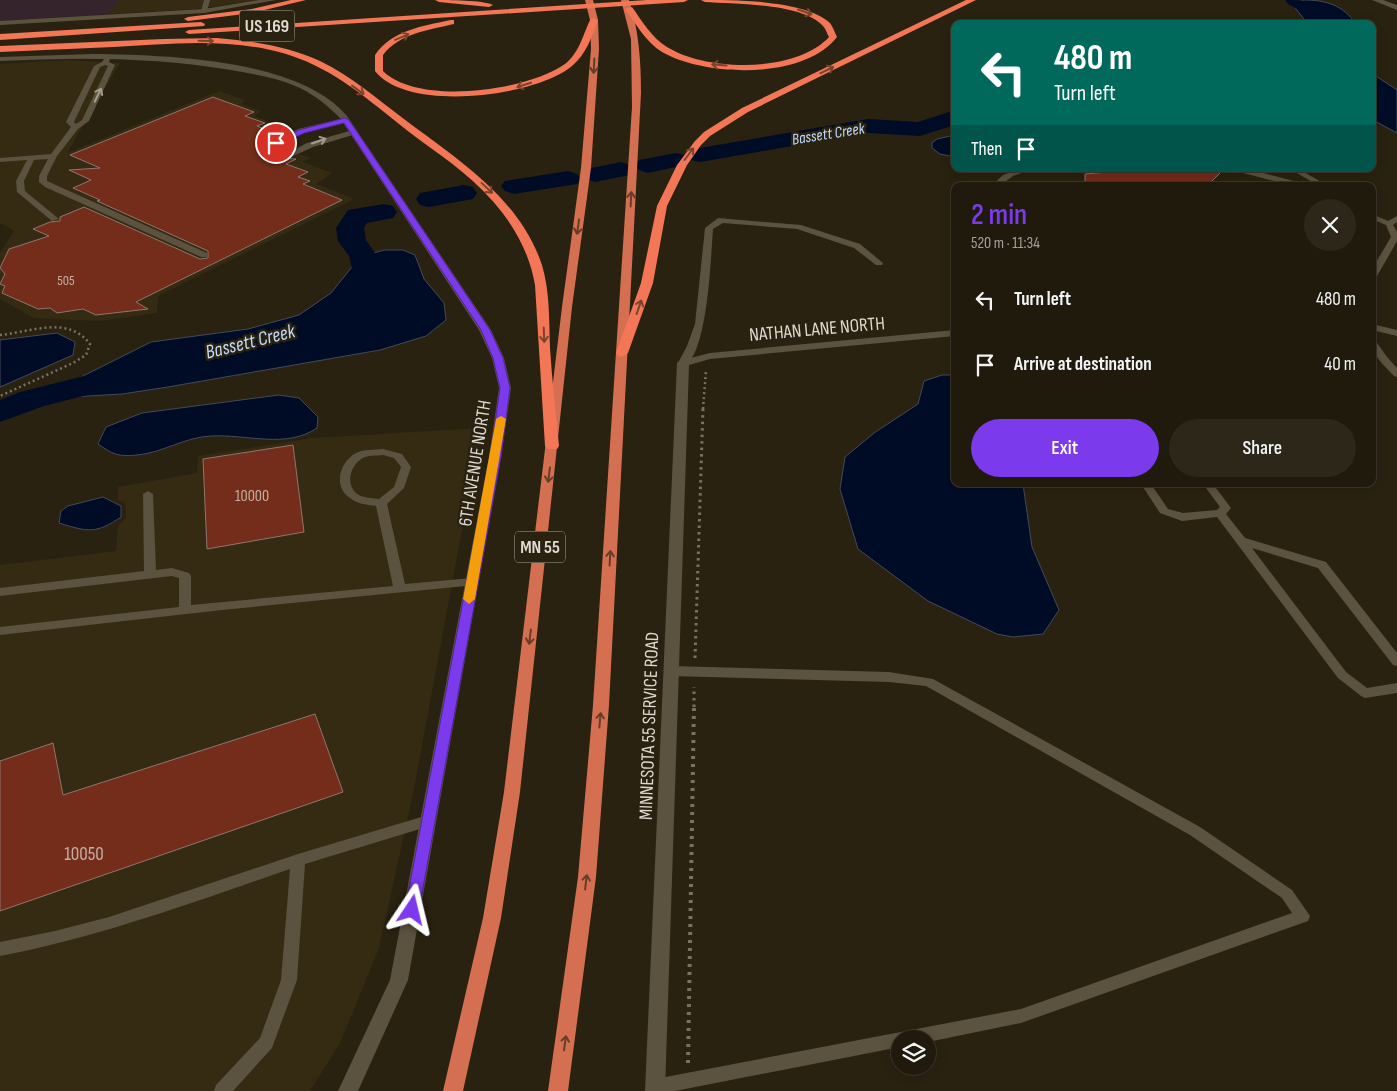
<!DOCTYPE html>
<meta charset="utf-8">
<style>
:root{--surface:#201a0c;--page:#2d271a;--text:#f1f3f6;--muted:#a2a19d;--line:#3d382d;--accent:#7c3aed}
body{margin:0;font-family:"Sofia Sans Condensed",sans-serif;background:var(--page);color:var(--text);height:100vh;display:flex;flex-direction:column;font-size:19px;white-space:nowrap}
*{box-sizing:border-box;margin:0}
p{font-size:16px;color:var(--muted)}
.icon{flex:none;width:28px;height:28px;fill:none;stroke:currentColor;stroke-width:2;stroke-linecap:round;stroke-linejoin:round}
.map{position:relative;flex:1;overflow:hidden}
.drawer{position:absolute;left:951px;top:182px;width:425px;height:305px;display:flex;flex-direction:column;background:var(--surface);border-radius:10px;box-shadow:0 2px 12px #0003,0 0 0 1px var(--line)}
.drawer>*{flex:none}
.hud{position:absolute;left:951px;top:20px;width:425px;height:152px;border-radius:10px;box-shadow:0 2px 12px #0003,0 0 0 1px var(--line);background:#00695c;color:#fff;overflow:hidden}
.controls{position:absolute;left:891px;top:1030px;display:grid;gap:10px}
.controls a{display:grid;place-items:center;width:45px;height:45px;border-radius:50%;background:var(--surface);box-shadow:0 2px 12px #0003,0 0 0 1px var(--line);font-size:25px}
.pin{position:absolute;display:grid;place-items:center;width:42px;height:42px;color:#fff;margin:-21px;border:2px solid #fff;border-radius:50%;box-shadow:0 1px 5px #0007}
.me{position:absolute;width:55px;margin:-28px;rotate:10deg;stroke-linejoin:round;filter:drop-shadow(0 0 4px #0008)}
.turn{display:flex;align-items:center;gap:18px;height:105px;padding:0 20px;font-size:22px}
.turn .icon{width:65px;height:65px;stroke-width:2.5}
.turn b{display:block;font-size:35px;line-height:42px}
.then{display:flex;align-items:center;height:48px;padding:0 20px;background:#0003;gap:10px;font-size:19px}
.round{display:grid;place-items:center;flex:none;width:52px;height:52px;border-radius:26px;background:var(--page)}
.head{display:flex;align-items:center;justify-content:space-between;height:85px;padding:0 20px}
h1{font-size:30px;font-weight:600;line-height:38px;color:var(--accent)}
.button{display:flex;gap:10px;margin-top:auto;padding:10px 20px}
.button a{flex:1;height:58px;border-radius:30px;background:var(--accent);color:#fff;font-size:20px;font-weight:600;line-height:58px;text-align:center}
.button a+a{background:var(--page);color:var(--text)}
ul{padding:0;list-style:none}
li{display:flex;align-items:center;gap:15px;height:65px;padding:0 20px}
li div{flex:1}
li b{display:block;font-size:19px}
li em{font-style:normal}
.map>svg:first-child{display:block}
.built{fill:#352a12}
.industrial{fill:#36242c}
.water{fill:#000c26;stroke:#434a59}
.lines{fill:none;stroke-linecap:round;stroke-linejoin:round}
.river{fill:#000c26;fill-rule:evenodd}
.building{fill:#742d1b;stroke:#8e766f}
.path-far2{stroke:#797263;stroke-width:2.5;stroke-dasharray:2 3;stroke-linecap:butt}
.path-far1{stroke:#797263;stroke-width:3;stroke-dasharray:2.5 4;stroke-linecap:butt}
.path{stroke:#797263;stroke-width:4;stroke-dasharray:3 5;stroke-linecap:butt}
.service{fill:#5b533f;fill-rule:evenodd}
.tertiary{fill:#5b533f;fill-rule:evenodd}
.trunk{fill:#d46f52;fill-rule:evenodd}
.motorway{fill:#f37657;fill-rule:evenodd}
.oneway{stroke:#7a442c}
.oneway2{stroke:#663d27}
.oneway3{stroke:#a49d8e}
.route{fill:#7c3aed;stroke:#51269a}
.slow{fill:#f59e0b}
.labels{text-anchor:middle;stroke-width:5;stroke-linejoin:round;paint-order:stroke}
.far-number-label{font-size:14px;fill:#c4afa2}
.far-water-label{font-size:16px;font-style:italic;fill:#c1dcfd;stroke:#2a2210}
.number-label{font-size:16px;fill:#c4afa2}
.shield{fill:#2a2210;stroke:#a9a396;stroke-width:1}
.shield-label{font-size:18px;font-weight:bold;fill:#dfdacf}
.street-label{font-size:19px;fill:#dfdacf;stroke:#2a2210}
.near-number-label{font-size:19px;fill:#c4afa2}
.water-label{font-size:20px;font-style:italic;fill:#c1dcfd;stroke:#2a2210}
</style>
<div class="map">
<svg width="1397" height="1091" viewBox="0 0 1397 1091">
<rect width="100%" height="100%" fill="#2a2210"/>
<path class="built" d="M118,0H260L196,9L110,14Z
M65,60L120,63L67,153L219,91L245,100L241,104L261,111L254,116L270,122L267,125L289,132L281,137L297,142L286,149L310,158L303,162L332,173L316,184L354,199L158,296L157,313L99,321L34,318L0,299V253L14,231L0,223V64Z
M481,428L413,794L379,948L340,1043L310,1091H0V565L116,551L118,526L126,518L125,503L118,500V487L197,473L198,456L313,438Z"/>
<path class="industrial" d="M0,0H118L110,14L0,21Z"/>
<path class="water" d="M1304,0C1326,0 1343,5 1356,24H1308L1292,4Z
M1373,74L1397,90V133L1373,120Z
M955,135V157L940,154L932,148V143L937,139Z
M384,250H403L415,255L424,279L444,303L446,320L426,336L380,350L168,387L122,394L53,398L83,376L151,342L248,329L299,315L331,293L360,257Z
M57,333L75,342L73,355L0,387V340Z
M942,375H955V484H1023L1032,547L1059,610L1043,634L1013,637L997,634L928,601L858,549L840,489L845,457L874,433L918,404L924,381Z
M279,395L299,398L318,417L317,428C286,449 247,434 211,436C185,437 162,453 137,455C118,457 112,454 98,444L106,427L142,413Z
M103,497L121,506V517C96,534 88,532 59,523L61,511L68,506Z"/>
<g class="lines">
<path class="river" d="M1285,0C1307,0 1328,1 1337,24H1317L1315,19L1288,4Z
M955,110V125L920,136L868,133L700,162L691,160L688,155L691,150L700,148L868,119L918,122Z
M676,153L685,155L688,160L685,165L648,173L639,170L635,165L639,160Z
M621,162L630,165L634,170L630,175L595,182L586,179L582,174L586,169Z
M568,171L577,174L581,179L577,184L514,194L505,191L501,186L505,181Z
M464,185L473,187L477,193L473,199L429,207L420,205L416,199L420,193Z
M384,204L393,206L397,212L393,218L367,223L364,228L366,240L377,256L391,307L387,313L376,316L365,313L361,307L349,256L338,241L336,228L348,210Z
M108,370L119,373L124,380L119,387L44,406L0,422V400L20,392Z"/>
</g>
<path class="building" d="M213,97L254,112L245,116L265,123L257,126L279,135L267,140L272,141V145L284,146L274,151L282,154L281,158L296,159L286,164L308,172L298,177L310,181L303,184L342,200L136,302L148,309L96,315L83,309L57,313L50,308L38,309L2,293L5,286L0,284L5,274L0,268L9,249L49,236L33,229L50,222L60,221V217L84,207L200,259L208,258V251L97,201L100,200L73,188L91,180L69,170L100,168L70,155Z
M1143,169H1224L1207,186H1085V174Z
M293,445L304,532L207,549L203,459Z
M315,714L343,792L0,911V761L53,743L63,795Z"/>
<g class="lines">
<path class="path-far2" d="M0,335C31,332 68,315 90,344L86,355L73,363L0,396
M703,409L706,370"/>
<path class="path-far1" d="M695,658L703,408
M694,707V687"/>
<path class="path" d="M688,1063L694,705"/>
<path class="service" d="M204,0H210L207,11L204,13L201,11Z
M107,55H111L109,62L115,65L89,121L78,129L57,156L47,176V181L207,253V257H201L45,187L39,182V176L48,159L34,160L24,181L25,191L59,219L52,221L17,192L16,181L27,160L0,162V158L51,154L71,127L66,122L94,66L102,62ZM105,65L108,66L82,120L76,124L74,122L100,67Z
M345,118L349,120L348,122L304,133L280,145L273,143L298,129Z
M353,130L357,132L356,134L313,147L289,158L282,156L307,143Z
M1020,169H1033L1013,176L999,186H991L1003,175Z
M1244,169H1253L1252,170L1313,186H1294L1243,173L1242,171Z
M1290,169H1299L1328,186H1319Z
M1372,214L1388,221L1397,216V222L1393,225L1397,232V241L1376,278L1372,280V269L1391,237L1386,225L1372,219Z
M718,218L801,225L860,244L883,263L882,265H876L854,248L797,229L723,223L713,229C711,253 708,358 683,366L680,365L678,363L687,346L695,324L705,228Z
M1372,339L1375,340L1387,357L1397,368V377L1394,376C1383,364 1372,356 1372,339Z
M383,449L402,454L411,467L404,488L387,504L405,584L472,578L476,579L478,582L476,585L222,610L0,635V627L179,607V578L172,576L0,596V588L144,571L143,494L148,491L153,494L156,570L172,568L189,573L191,576V605L393,586L376,506C368,505 357,504 350,498C333,487 339,462 356,453C364,449 374,450 383,449ZM383,455L394,458L401,467L394,487L379,499C371,498 362,498 356,493C345,483 351,464 363,458C368,455 376,456 383,455Z
M1141,484H1151L1168,509L1183,513L1217,510L1220,507L1203,484H1213L1231,508L1226,514L1245,538L1326,562L1397,653V666L1393,665L1318,568L1252,548L1346,672L1367,688L1397,683V693L1365,698L1361,696L1338,678L1217,517L1182,521L1160,513Z
M670,666L889,672L933,679L1200,827L1292,890L1310,916L1308,921L1021,1023L928,1042V1039H900V1047L675,1091H648L647,1087L649,1081L655,1079L1021,1009L1292,913L1282,898L1190,835L926,686L889,682L670,676L666,674L664,671L666,668Z
M428,815L433,817L435,821L433,825L305,864L297,980L272,1048L233,1091H214L216,1085L260,1038L281,980L290,869C194,902 100,937 0,956V942L55,931L109,917L298,854Z"/>
<path class="tertiary" d="M259,0H276L204,13L0,25V21L204,9Z
M1372,0H1383L1397,5V10Z
M92,54C164,55 298,58 347,116L491,330L504,358L511,388L501,457L408,980L358,1091H338L390,980L489,457L499,388L492,358L479,330L340,118C328,106 316,96 300,88C279,78 254,74 231,70C154,57 77,57 0,61V57Z
M1372,324L1397,330V336L1372,330Z
M955,330V336L710,359L689,365L665,1091H645L677,363L679,361L710,353Z"/>
<path class="trunk" d="M585,0H593L598,20L599,49L591,168L572,307L520,792L501,918L463,1091H443L483,918L504,792L562,307L581,168L591,49L590,20Z
M621,0H629C639,31 641,61 641,93L609,705L596,877L568,1091H548L578,877L593,705L632,107L631,39Z"/>
<path class="motorway" d="M291,0H306L252,13L188,21L184,19L188,17L252,9Z
M435,0C449,0 482,0 493,5L489,7L439,2Z
M647,0H688L684,2L189,34L185,32L189,30Z
M701,0C734,0 806,0 830,23C833,27 835,33 837,37C804,80 706,77 662,52C646,42 636,24 625,9L632,7C642,21 652,38 667,47C707,72 796,73 829,37C827,34 826,29 823,26C803,3 734,4 705,2Z
M966,0H976L748,112L710,136L701,145L687,165L667,206L653,283L628,353L622,357L618,356L616,353L641,283L657,206L677,165L695,141L704,132L742,108Z
M591,18L598,20C592,37 586,54 572,66C535,97 407,113 375,71V55C392,30 423,26 451,20H454V24C429,30 400,33 383,55V71C418,106 527,91 565,64C580,52 583,34 591,18Z
M201,22L205,24L204,26L0,40V34Z
M217,38C252,41 287,46 320,61C350,75 377,99 404,119C458,160 519,197 542,265C550,292 549,320 550,348C552,381 556,413 559,446L557,449H547L545,446L535,285C524,222 478,181 428,146C390,119 356,85 314,65C252,35 180,43 113,47C75,49 38,50 0,52V46L164,39Z"/>
</g>
<defs><path id="oneway-shaft" d="M-6 0H5M1.5-3L5.5 0L1.5 3" fill="none" stroke-width="1.6" stroke-linecap="round" stroke-linejoin="round" transform="scale(1.25)"/></defs>
<g class="oneway">
<use href="#oneway-shaft" transform="translate(805 12) rotate(19)"/>
<use href="#oneway-shaft" transform="translate(402 37) rotate(-23)"/>
<use href="#oneway-shaft" transform="translate(206 41) rotate(1)"/>
<use href="#oneway-shaft" transform="translate(719 65) rotate(-176)"/>
<use href="#oneway-shaft" transform="translate(827 70) rotate(-26)"/>
<use href="#oneway-shaft" transform="translate(524 85) rotate(163)"/>
<use href="#oneway-shaft" transform="translate(358 90) rotate(36)"/>
<use href="#oneway-shaft" transform="translate(689 154) rotate(-53)"/>
<use href="#oneway-shaft" transform="translate(487 188) rotate(43)"/>
<use href="#oneway-shaft" transform="translate(639 307) rotate(-71)"/>
<use href="#oneway-shaft" transform="translate(544 335) rotate(88)"/>
</g>
<g class="oneway2">
<use href="#oneway-shaft" transform="translate(594 66) rotate(93)"/>
<use href="#oneway-shaft" transform="translate(631 199) rotate(-87)"/>
<use href="#oneway-shaft" transform="translate(578 227) rotate(98)"/>
<use href="#oneway-shaft" transform="translate(549 475) rotate(97)"/>
<use href="#oneway-shaft" transform="translate(610 558) rotate(-87)"/>
<use href="#oneway-shaft" transform="translate(530 637) rotate(97)"/>
<use href="#oneway-shaft" transform="translate(600 720) rotate(-85)"/>
<use href="#oneway-shaft" transform="translate(586 882) rotate(-83)"/>
<use href="#oneway-shaft" transform="translate(565 1043) rotate(-82)"/>
</g>
<g class="oneway3">
<use href="#oneway-shaft" transform="translate(98 95) rotate(-64)"/>
<use href="#oneway-shaft" transform="translate(319 141) rotate(-19)"/>
</g>
<path class="route" d="M345,118L349,120L490,330L503,358L510,388L501,457L419,910L417,914L412,916L407,914L405,910L490,457L500,388L493,358L481,330L344,123L304,133L279,145L273,143L299,130Z"/>
<path class="slow" d="M501,416L506,419L475,599L469,604L463,599L496,419Z"/>
<g class="labels">
<g class="far-number-label">
<text x="66" y="285">505</text>
</g>
<g class="far-water-label">
<text transform="translate(828 133) rotate(-9)" y="6">Bassett Creek</text>
</g>
<g class="number-label">
<text x="252" y="501">10000</text>
</g>
<g class="shield">
<rect x="239.5" y="10.5" width="55" height="31" rx="4"/>
<rect x="515" y="531.5" width="50" height="31" rx="4"/>
</g>
<g class="shield-label">
<text x="267" y="32">US 169</text>
<text x="540" y="553">MN 55</text>
</g>
<g class="street-label">
<text transform="translate(817 328) rotate(-5)" y="7">NATHAN LANE NORTH</text>
<text transform="translate(474 463) rotate(-81)" y="7">6TH AVENUE NORTH</text>
<text transform="translate(648 726) rotate(-88)" y="7">MINNESOTA 55 SERVICE ROAD</text>
</g>
<g class="near-number-label">
<text x="84" y="860">10050</text>
</g>
<g class="water-label">
<text transform="translate(250 341) rotate(-14)" y="7">Bassett Creek</text>
</g>
</g>
</svg>
<div class="controls">
<a><svg class="icon" aria-label="layers" viewBox="0 0 24 24"><path d="M12 4l9 5-9 5-9-5zM3 14l9 5 9-5"/></svg></a>
</div>
<div class="pin" style="left:276px;top:143px;background:#d93025"><svg class="icon" aria-label="arrive" viewBox="0 0 24 24"><path d="M6 21V4h12l-3 4 3 4H6"/></svg></div>
<svg class="me" style="left:412px;top:910px" viewBox="-20 -20 40 40"><path d="M0-17L14 15 0 8-14 15z" fill="#7c3aed" stroke="#fff" stroke-width="4"/></svg>
<div class="hud">
<div class="turn"><svg class="icon" aria-label="left" viewBox="0 0 24 24"><path d="M17 20v-9H6M10 6l-5 5 5 5"/></svg><div><b>480 m</b>Turn left</div></div>
<div class="then">Then<svg class="icon" aria-label="arrive" viewBox="0 0 24 24"><path d="M6 21V4h12l-3 4 3 4H6"/></svg></div>
</div>
<section class="drawer">
<div class="head"><div><h1>2 min</h1><p>520 m · 11:34</p></div><a class="round"><svg class="icon" aria-label="close" viewBox="0 0 24 24"><path d="M6 6l12 12M18 6L6 18"/></svg></a></div>
<ul>
<li><svg class="icon" aria-label="left" viewBox="0 0 24 24"><path d="M17 20v-9H6M10 6l-5 5 5 5"/></svg><div><b>Turn left</b></div><em>480 m</em></li>
<li><svg class="icon" aria-label="arrive" viewBox="0 0 24 24"><path d="M6 21V4h12l-3 4 3 4H6"/></svg><div><b>Arrive at destination</b></div><em>40 m</em></li>
</ul>
<div class="button"><a>Exit</a><a>Share</a></div>
</section>
</div>
